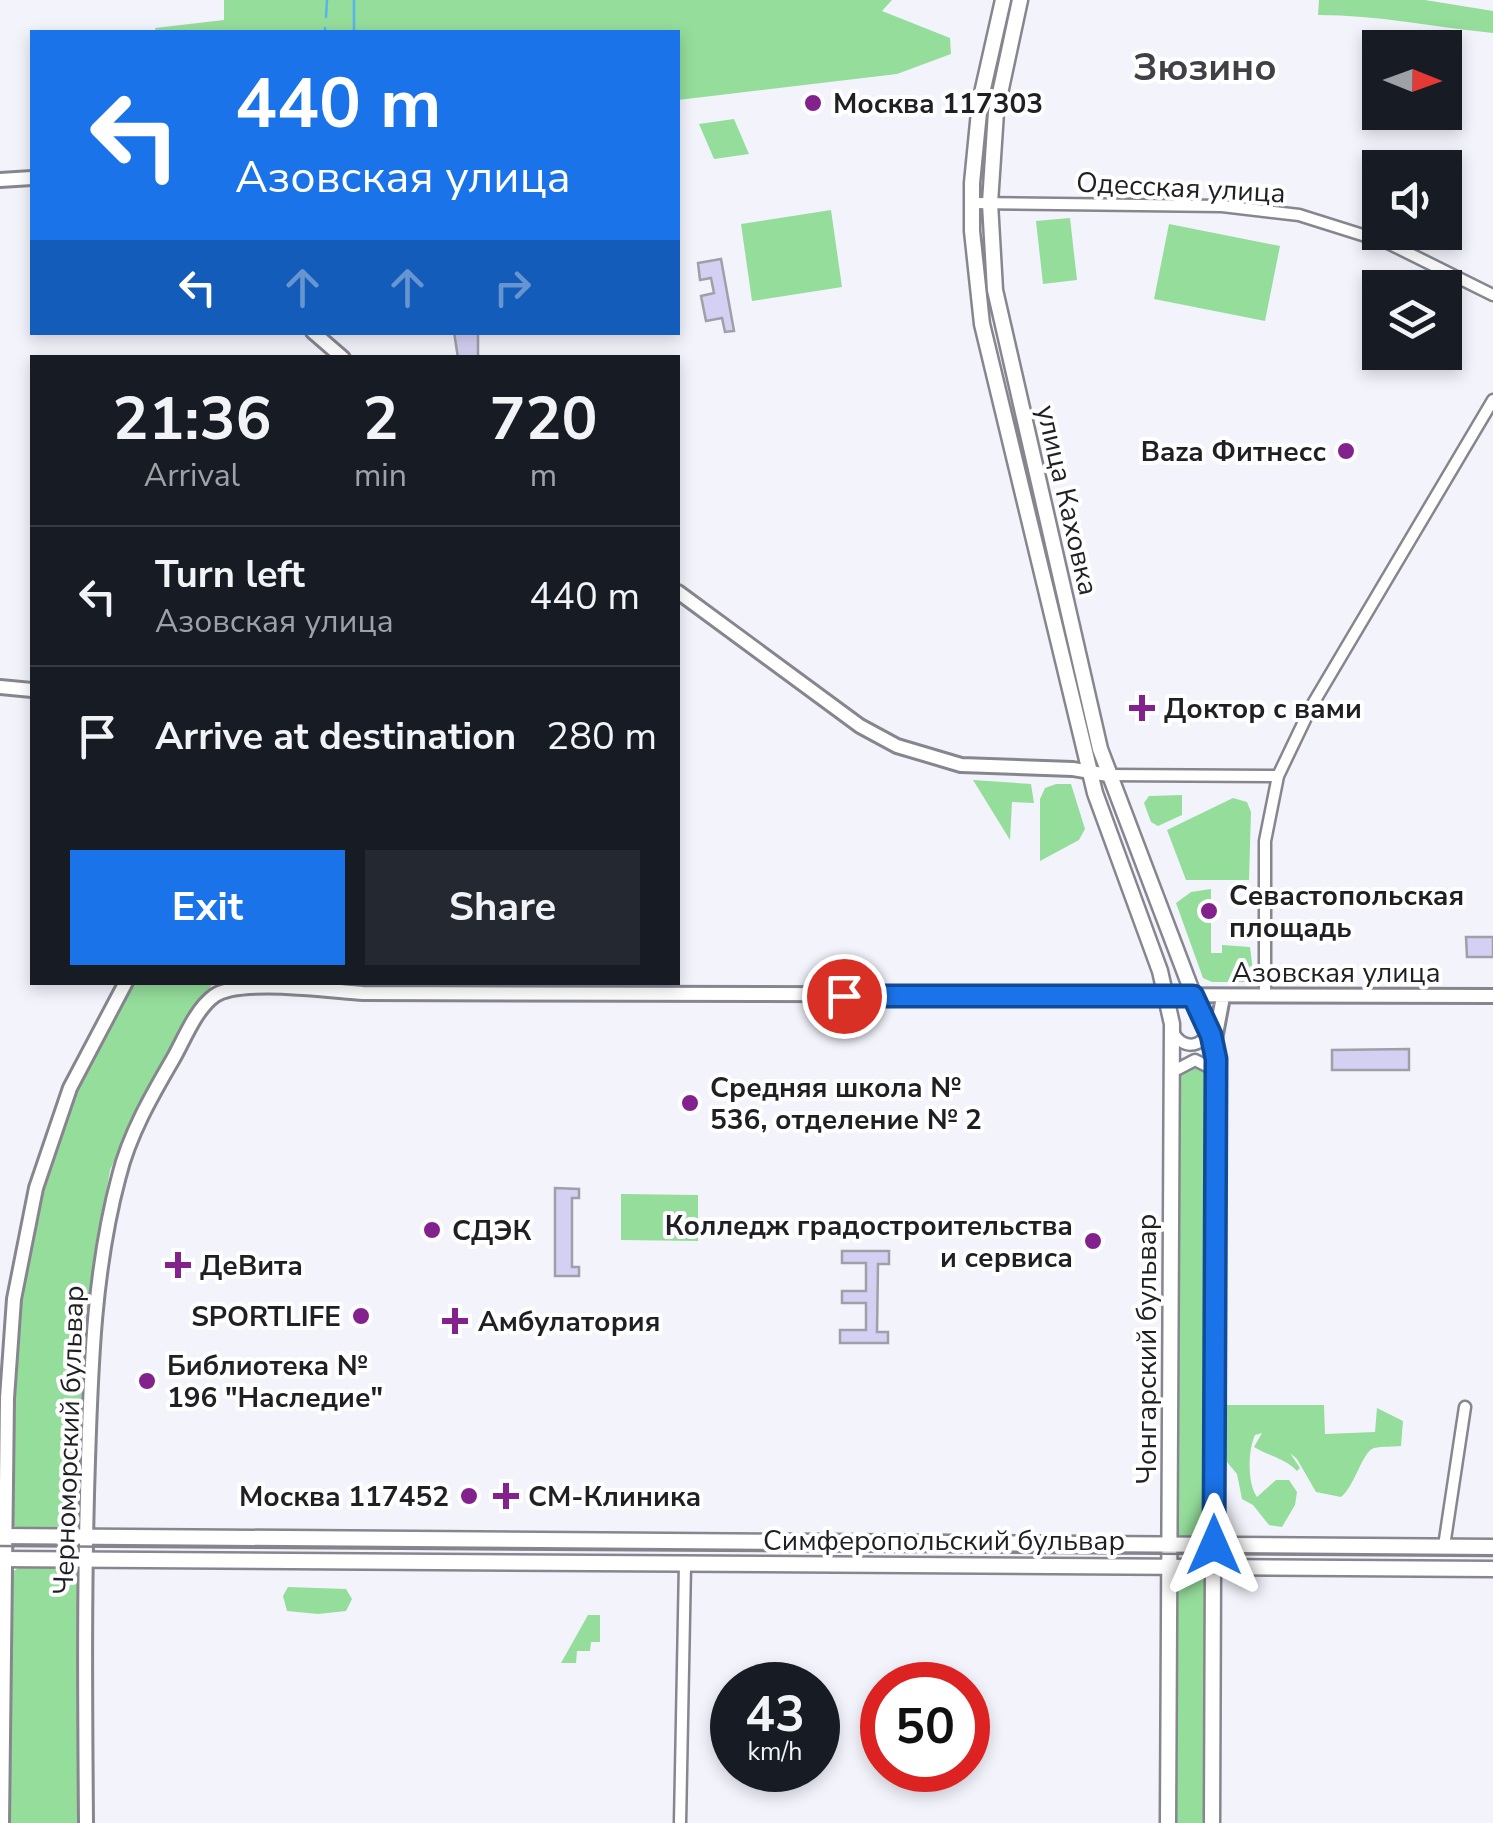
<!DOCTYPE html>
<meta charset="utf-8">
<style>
:root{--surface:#171b24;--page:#242831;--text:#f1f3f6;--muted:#9ea1a6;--line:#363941;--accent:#1a73e8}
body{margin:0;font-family:"Nunito Sans",sans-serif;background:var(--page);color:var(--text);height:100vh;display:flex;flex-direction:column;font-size:38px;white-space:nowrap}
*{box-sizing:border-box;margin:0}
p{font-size:32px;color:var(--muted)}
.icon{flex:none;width:55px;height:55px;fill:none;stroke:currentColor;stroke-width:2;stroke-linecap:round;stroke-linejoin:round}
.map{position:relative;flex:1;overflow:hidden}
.drawer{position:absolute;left:30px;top:355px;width:650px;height:630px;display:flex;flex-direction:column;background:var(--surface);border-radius:0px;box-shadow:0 5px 15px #0003}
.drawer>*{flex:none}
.banner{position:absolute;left:30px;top:30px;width:650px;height:305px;border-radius:0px;box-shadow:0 5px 15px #0003;background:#1a73e8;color:#fff;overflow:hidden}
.needle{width:65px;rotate:91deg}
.buttons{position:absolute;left:1362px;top:30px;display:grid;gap:20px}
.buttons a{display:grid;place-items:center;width:100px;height:100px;border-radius:0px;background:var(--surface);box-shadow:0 5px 15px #0003;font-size:50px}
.speed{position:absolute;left:710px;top:1662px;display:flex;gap:20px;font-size:50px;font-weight:700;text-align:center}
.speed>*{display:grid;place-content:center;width:130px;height:130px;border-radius:50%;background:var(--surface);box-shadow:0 5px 15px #0003;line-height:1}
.speed small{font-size:25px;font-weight:400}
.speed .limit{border:15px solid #d22;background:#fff;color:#111}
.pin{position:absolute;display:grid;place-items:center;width:85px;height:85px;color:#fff;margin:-42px;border:5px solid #fff;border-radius:50%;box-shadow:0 2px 10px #0007}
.me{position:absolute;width:110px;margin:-55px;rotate:0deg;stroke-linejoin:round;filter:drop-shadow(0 0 8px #0008)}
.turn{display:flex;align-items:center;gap:35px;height:210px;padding:0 40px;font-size:45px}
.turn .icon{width:130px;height:130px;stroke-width:2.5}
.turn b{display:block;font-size:70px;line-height:85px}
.lanes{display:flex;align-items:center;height:95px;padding:0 40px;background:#0003;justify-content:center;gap:50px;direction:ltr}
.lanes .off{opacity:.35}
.eta{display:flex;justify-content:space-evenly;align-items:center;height:170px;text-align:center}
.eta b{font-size:60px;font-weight:700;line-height:70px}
.action{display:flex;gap:20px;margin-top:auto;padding:20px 40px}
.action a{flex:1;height:115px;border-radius:0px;background:var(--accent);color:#fff;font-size:40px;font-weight:700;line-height:115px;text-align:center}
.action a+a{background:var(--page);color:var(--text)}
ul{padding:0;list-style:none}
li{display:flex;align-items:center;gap:30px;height:140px;padding:0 40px;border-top:2px solid var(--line)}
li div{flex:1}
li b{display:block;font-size:38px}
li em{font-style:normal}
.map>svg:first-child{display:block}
.green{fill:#95dd9b}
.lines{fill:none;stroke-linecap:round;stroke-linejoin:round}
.stream{stroke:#59b3ec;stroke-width:2.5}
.building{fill:#d4d0f3;stroke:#9f9fa7;stroke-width:2.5}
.minor-casing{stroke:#87868f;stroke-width:15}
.tertiary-casing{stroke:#87868f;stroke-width:18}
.secondary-casing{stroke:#87868f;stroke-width:19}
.minor{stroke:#fff;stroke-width:10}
.tertiary{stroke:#fff;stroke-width:12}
.secondary{stroke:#fff;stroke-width:14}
.tram{stroke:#85848b;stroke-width:2.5}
.route-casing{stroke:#114b97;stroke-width:25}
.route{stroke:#1a73e8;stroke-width:18}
.poi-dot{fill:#83228d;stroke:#fff;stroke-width:4}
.labels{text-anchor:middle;stroke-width:8;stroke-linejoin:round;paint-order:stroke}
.poi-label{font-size:28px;font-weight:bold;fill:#201f23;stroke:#fff;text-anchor:start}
.street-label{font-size:28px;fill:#201f23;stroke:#fff}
.district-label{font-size:38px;font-weight:bold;fill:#414047;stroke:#fff}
</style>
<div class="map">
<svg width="1493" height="1823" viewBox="0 0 1493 1823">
<rect width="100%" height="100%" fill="#f3f3fc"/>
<path class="green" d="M224,0H892L882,11L950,38L951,54L897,74L678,100V32H156L155,28L224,20Z
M1319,0H1425L1493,11V33C1434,27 1377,15 1318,15Z
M734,119L749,154L714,159L699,124Z
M831,210L842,287L752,301L741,224Z
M1070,218L1077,280L1043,284L1036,221Z
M1169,224L1280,246L1265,321L1154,299Z
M973,780L1031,784L1034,803L1012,802L1010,840Z
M1056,784H1071L1085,829L1079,840L1040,861V799L1045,788Z
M1182,795V815L1158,826L1151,822L1144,803L1149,796Z
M1233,798L1247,802L1251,812L1249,880H1186L1167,830Z
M1211,889V953H1222V945L1250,947L1254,979L1248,982H1212L1203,978L1176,903L1191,892Z
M130,983H213L150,1084L110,1170L82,1337L79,1533L23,1532L11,1523C12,1375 18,1231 73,1092C88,1054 111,1018 130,983Z
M1190,1064L1204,1065L1213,1073L1210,1538H1177L1180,1073Z
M621,1194L698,1195V1241L621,1240Z
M1226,1405H1324L1325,1434L1375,1432L1377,1408L1403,1421L1401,1446C1393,1447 1382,1446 1374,1448C1362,1452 1355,1486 1341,1497L1316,1492L1297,1459L1290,1453L1300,1468L1297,1471C1286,1459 1269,1456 1254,1447L1262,1433L1255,1435C1248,1450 1247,1483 1257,1497L1276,1480H1289L1297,1492L1295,1505L1282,1527L1269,1525L1253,1505L1242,1499L1237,1474L1227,1462Z
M72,1566L81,1575L79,1823H6L8,1576L19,1567Z
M1177,1574H1210L1207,1823H1175Z
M288,1587L346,1589L352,1599L346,1611L318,1614L287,1611L283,1596Z
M588,1615H600V1642H591L590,1651H577L576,1663H561Z"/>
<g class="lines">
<path class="stream" d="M326,17L327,0
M325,28V32
M354,32V0"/>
</g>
<path class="building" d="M721,259L734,331L725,332L722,318L706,321L701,296L714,293L711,278L700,280L698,263Z
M454,332H478V358H458Z
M1466,937H1493V957H1467Z
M1409,1049V1070H1332V1050Z
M555,1188L579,1189V1198H572V1267H579V1276H555Z
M842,1251H889V1264H878L877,1332H888V1343H840V1330H866V1303H842V1291H866V1263H842Z"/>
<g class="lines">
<defs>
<path id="minor" d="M971,203L1222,206L1299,215L1388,243L1493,295
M1108,775L1278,776
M1265,995V841L1278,776L1311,707L1493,400
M1173,1032C1182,1049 1201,1049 1208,1031
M1174,1071L1195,1060L1215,1070
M1444,1546L1465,1407
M680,1823L685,1564"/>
<path id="tertiary" d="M0,180L32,178
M313,332L343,358
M678,592L860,726L897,746L961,765L1073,769L1108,775
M0,687L32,690
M1214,1045L1223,997
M2,1823L7,1398L14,1299L36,1188L70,1088L126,982
M86,1823C85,1702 84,1581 88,1460C91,1364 94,1269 119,1176C129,1135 152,1095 173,1059C184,1040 195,1010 214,996C238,978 330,991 363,993L1493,996"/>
<path id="secondary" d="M1003,0L980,102L972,183V231L982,324L1095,793L1160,971L1172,1024L1168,1823
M1020,0L996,112L990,203L995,290L1100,749L1215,1052L1212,1823
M0,1536L1493,1547
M0,1559L1493,1569"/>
</defs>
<use href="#minor" class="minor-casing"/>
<use href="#tertiary" class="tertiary-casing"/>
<use href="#secondary" class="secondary-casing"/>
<use href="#minor" class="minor"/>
<use href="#tertiary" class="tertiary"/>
<use href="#secondary" class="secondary"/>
<path class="tram" d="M0,1546L1493,1556"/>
</g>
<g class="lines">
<defs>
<path id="route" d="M844,996H1193L1211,1035L1216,1059L1214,1545"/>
</defs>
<use href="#route" class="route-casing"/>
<use href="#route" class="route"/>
</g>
<g class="poi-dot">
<circle cx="813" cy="103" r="10"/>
<circle cx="1346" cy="451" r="10"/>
<path d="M1137 693h10v10h10v10h-10v10h-10v-10h-10v-10h10z"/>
<circle cx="1209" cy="911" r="10"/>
<circle cx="690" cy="1103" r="10"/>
<circle cx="432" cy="1230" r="10"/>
<circle cx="1093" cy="1241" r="10"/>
<path d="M173 1250h10v10h10v10h-10v10h-10v-10h-10v-10h10z"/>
<circle cx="361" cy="1316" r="10"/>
<path d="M450 1306h10v10h10v10h-10v10h-10v-10h-10v-10h10z"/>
<circle cx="147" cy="1381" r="10"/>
<circle cx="469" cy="1496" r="10"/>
<path d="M501 1481h10v10h10v10h-10v10h-10v-10h-10v-10h10z"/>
</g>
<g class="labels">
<g class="poi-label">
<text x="833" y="113">Москва 117303</text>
<text x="1326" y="461" text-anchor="end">Baza Фитнесс</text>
<text x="1164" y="718">Доктор с вами</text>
<text x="1229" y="905">Севастопольская<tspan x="1229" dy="32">площадь</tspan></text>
<text x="710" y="1097">Средняя школа №<tspan x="710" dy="32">536, отделение № 2</tspan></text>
<text x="1073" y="1235" text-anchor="end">Колледж градостроительства<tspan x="1073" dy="32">и сервиса</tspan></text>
<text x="452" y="1240">СДЭК</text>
<text x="200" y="1275">ДеВита</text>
<text x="341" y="1326" text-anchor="end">SPORTLIFE</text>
<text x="478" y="1331">Амбулатория</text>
<text x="167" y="1375">Библиотека №<tspan x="167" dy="32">196 "Наследие"</tspan></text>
<text x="449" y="1506" text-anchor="end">Москва 117452</text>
<text x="528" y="1506">СМ-Клиника</text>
</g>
<g class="street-label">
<text transform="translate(1181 187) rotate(3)" y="10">Одесская улица</text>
<text transform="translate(1068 500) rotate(77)" y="10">улица Каховка</text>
<text x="1336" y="982">Азовская улица</text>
<text transform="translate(1146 1349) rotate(-90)" y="10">Чонгарский бульвар</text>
<text transform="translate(68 1440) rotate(-88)" y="10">Черноморский бульвар</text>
<text x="944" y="1550">Симферопольский бульвар</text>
</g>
<g class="district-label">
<text x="1205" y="80">Зюзино</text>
</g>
</g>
</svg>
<div class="buttons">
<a><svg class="needle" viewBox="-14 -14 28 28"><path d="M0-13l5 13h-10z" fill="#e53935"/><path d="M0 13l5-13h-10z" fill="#9ea1a6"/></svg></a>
<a><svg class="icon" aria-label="sound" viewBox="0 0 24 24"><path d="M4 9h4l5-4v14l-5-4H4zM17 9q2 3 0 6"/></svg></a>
<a><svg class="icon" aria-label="layers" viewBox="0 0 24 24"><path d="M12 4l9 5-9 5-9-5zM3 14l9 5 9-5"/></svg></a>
</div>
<div class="speed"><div>43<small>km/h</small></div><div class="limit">50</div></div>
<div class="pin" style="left:844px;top:996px;background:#d93025"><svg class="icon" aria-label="arrive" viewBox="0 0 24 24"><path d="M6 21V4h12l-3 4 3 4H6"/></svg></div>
<svg class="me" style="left:1214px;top:1545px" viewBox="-20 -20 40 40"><path d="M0-17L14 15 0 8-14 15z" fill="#1a73e8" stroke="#fff" stroke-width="4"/></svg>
<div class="banner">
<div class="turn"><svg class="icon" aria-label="left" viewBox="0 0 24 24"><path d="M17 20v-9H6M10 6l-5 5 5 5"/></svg><div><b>440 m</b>Азовская улица</div></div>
<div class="lanes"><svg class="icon" aria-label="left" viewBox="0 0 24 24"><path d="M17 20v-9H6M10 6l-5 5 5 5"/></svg><svg class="icon off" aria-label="ahead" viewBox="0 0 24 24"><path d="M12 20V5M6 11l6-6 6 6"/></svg><svg class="icon off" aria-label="ahead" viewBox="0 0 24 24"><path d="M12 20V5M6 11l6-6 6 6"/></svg><svg class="icon off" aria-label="right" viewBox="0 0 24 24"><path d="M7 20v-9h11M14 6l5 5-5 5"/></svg></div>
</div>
<section class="drawer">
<div class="eta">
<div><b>21:36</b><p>Arrival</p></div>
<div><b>2</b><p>min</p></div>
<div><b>720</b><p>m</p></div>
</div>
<ul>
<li><svg class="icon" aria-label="left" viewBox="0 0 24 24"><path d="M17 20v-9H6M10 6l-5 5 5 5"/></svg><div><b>Turn left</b><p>Азовская улица</p></div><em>440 m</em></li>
<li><svg class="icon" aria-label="arrive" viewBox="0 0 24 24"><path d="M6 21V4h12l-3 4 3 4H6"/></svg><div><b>Arrive at destination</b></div><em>280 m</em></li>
</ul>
<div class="action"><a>Exit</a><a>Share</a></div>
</section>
</div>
